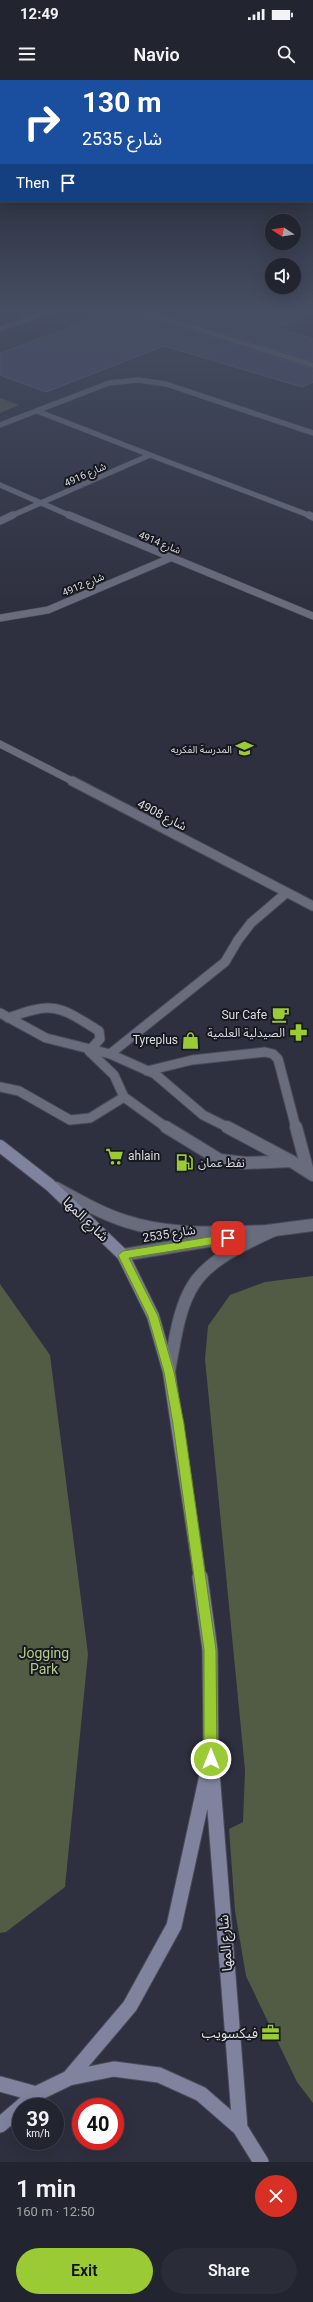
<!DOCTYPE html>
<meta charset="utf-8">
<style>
:root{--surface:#22242f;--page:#2a2c37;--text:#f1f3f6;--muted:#a2a4aa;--line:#3f414b;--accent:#9acb34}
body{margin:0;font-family:Roboto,"Noto Sans Arabic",sans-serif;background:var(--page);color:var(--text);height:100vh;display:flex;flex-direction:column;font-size:15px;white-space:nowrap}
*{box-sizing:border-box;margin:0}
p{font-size:13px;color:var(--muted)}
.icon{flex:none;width:22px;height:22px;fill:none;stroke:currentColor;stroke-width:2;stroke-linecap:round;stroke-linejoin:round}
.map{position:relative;height:2082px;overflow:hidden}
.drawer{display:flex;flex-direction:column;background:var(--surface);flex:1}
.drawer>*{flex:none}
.guide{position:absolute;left:0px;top:0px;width:313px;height:122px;box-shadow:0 4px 16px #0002,0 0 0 1px var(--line);background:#1a4fa0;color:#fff;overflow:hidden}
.needle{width:26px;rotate:282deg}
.tools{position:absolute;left:265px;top:134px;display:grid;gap:8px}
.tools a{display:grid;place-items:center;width:36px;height:36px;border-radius:50%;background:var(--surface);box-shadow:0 4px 16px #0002,0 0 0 1px var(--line);font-size:20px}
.speed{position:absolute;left:12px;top:2018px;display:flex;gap:8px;font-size:20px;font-weight:700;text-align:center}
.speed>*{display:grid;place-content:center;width:52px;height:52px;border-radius:50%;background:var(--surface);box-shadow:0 4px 16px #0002,0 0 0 1px var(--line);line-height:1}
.speed small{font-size:10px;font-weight:400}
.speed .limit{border:6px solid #d22;background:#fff;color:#111}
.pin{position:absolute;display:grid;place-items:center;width:34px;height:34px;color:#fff;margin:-17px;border-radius:8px;box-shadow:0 2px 6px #0006}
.me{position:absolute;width:44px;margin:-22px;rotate:0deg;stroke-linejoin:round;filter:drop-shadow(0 0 3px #0008)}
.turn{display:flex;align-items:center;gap:14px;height:84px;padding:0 16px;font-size:18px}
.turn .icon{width:52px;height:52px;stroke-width:2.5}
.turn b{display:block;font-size:28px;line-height:34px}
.then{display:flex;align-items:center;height:38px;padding:0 16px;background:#0003;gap:8px;font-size:15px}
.round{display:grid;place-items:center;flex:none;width:42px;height:42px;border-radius:21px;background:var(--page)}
.overview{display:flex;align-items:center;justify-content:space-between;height:68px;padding:0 16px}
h1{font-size:24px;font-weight:600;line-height:30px}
.action{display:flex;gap:8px;margin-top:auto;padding:8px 16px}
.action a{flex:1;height:46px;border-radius:24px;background:var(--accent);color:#111;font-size:16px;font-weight:600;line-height:46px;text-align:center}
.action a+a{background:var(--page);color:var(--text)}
.status{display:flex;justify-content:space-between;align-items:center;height:28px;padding:0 20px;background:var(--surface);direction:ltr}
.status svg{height:11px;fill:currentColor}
header{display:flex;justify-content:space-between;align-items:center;height:52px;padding:0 16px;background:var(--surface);font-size:18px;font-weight:600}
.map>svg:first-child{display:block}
.green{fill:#525b44}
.building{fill:#424669;stroke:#606373}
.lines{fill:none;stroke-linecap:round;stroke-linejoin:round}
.lane-far1-casing{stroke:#494b57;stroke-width:11}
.lane-casing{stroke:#494b57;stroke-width:14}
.street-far3-casing{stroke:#494b57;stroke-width:6}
.street-far2-casing{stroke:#494b57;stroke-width:8}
.street-far1-casing{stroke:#494b57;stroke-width:11}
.street-casing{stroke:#494b57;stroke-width:14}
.secondary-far1-casing{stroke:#494b57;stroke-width:14}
.secondary-casing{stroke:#494b57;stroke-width:17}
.lane-far1{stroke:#696c7d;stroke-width:9}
.lane{stroke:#696c7d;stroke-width:12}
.street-far3{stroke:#696c7d;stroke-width:5}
.street-far2{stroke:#696c7d;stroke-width:7}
.street-far1{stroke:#696c7d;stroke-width:9}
.street{stroke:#696c7d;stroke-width:12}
.secondary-far1{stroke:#7f839e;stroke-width:12}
.secondary{stroke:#7f839e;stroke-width:15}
.route{fill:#9acb34;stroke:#648422}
.labels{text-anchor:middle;stroke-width:4;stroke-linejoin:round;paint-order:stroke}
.far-street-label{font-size:10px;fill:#dadbe5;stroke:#18191f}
.far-poi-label{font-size:10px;fill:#dadbe5;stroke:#18191f;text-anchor:end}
.street-label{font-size:12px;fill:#dadbe5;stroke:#18191f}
.poi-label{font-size:12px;fill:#dadbe5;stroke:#18191f;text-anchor:end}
.near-street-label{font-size:14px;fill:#dadbe5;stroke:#18191f}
.near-park-label{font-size:14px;fill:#b2cc8d;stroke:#18191f}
.near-poi-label{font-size:14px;fill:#dadbe5;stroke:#18191f;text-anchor:end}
</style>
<div class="status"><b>12:49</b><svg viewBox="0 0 49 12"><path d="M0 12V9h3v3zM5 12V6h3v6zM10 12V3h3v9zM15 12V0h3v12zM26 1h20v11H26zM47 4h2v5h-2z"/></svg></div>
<header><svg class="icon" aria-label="menu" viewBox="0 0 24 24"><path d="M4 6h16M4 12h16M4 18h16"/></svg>Navio<svg class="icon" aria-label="search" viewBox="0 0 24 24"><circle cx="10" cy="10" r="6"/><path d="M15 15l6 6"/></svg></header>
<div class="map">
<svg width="313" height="2082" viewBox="0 0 313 2082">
<rect width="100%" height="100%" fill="#2e303f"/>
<path class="green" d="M0,318L19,325L0,333Z
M313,1196V2023L297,2002L246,1896L235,1831L229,1749L243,1742L245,1690L205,1279L208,1246L230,1215L265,1202Z
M0,1204L50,1275L88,1574L65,1807L6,1852L0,1853Z"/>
<path class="building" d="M115,231H136L139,235L313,289V302L302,307L164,266L46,312L0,295V273Z
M154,231H313V234L278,248L313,259V281Z"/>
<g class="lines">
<defs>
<path id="lane-far1" d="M0,933L46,958L110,974L155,994L203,1035L229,1048
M8,938C54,921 59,926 99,951L100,959L89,971L114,995L124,1017L167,1048
M110,974L225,882L238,860L251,843L286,813
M147,991L192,980L265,972L273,974L278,979L296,1048
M0,1007L19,1011L70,1040L90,1038L124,1017"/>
<path id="lane" d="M166,1047L220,1080L246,1083L291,1081
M227,1047L291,1081L313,1095
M296,1047L308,1092"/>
<path id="street-far3" d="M140,231L313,285
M0,249L50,231
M37,331L150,375
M0,345L109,303L138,300L166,304L313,353
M0,405L71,436
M11,436L150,375L311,436"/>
<path id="street-far2" d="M69,435L313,536
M309,435L313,437
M0,441L13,435
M0,538L48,530L170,478
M0,664L74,702"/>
<path id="street-far1" d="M72,701L313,826"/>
<path id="street" d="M56,1108C78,1120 100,1133 125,1141C173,1157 223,1152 273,1151
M267,1151L313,1145
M123,1175L238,1156
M169,1292C184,1204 188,1190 270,1152"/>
<path id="secondary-far1" d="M0,1066L50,1105L123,1175L153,1236L169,1292L200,1498"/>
<path id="secondary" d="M200,1497L210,1570L211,1679L240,2048
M69,1998L130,1926L174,1846L208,1691
M0,2004L36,2014
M21,2027L36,2014L69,1998L114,1989L159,1995L201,2014L240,2048L261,2082
M0,2045L21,2027"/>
</defs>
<use href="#lane-far1" class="lane-far1-casing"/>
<use href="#lane" class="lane-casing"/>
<use href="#street-far3" class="street-far3-casing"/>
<use href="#street-far2" class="street-far2-casing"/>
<use href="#street-far1" class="street-far1-casing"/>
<use href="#street" class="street-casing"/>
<use href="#secondary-far1" class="secondary-far1-casing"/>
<use href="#secondary" class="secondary-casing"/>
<use href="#lane-far1" class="lane-far1"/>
<use href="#lane" class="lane"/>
<use href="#street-far3" class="street-far3"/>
<use href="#street-far2" class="street-far2"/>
<use href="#street-far1" class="street-far1"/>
<use href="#street" class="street"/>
<use href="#secondary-far1" class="secondary-far1"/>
<use href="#secondary" class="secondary"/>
</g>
<linearGradient id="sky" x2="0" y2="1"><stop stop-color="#191a23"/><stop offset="0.44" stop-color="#464e63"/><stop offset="1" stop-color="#464e63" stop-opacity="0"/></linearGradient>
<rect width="313" height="523" fill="url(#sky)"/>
<path class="route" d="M228,1154L233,1158L228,1162L129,1178L158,1236L174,1292L184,1344L216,1570L217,1679L215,1684L211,1686L206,1684L204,1679V1570L173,1344L164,1292L148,1236L118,1175L123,1171Z"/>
<defs>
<symbol id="school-bare" viewBox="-9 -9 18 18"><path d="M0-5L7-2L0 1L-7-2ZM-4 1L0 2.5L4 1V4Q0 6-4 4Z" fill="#9acb34" stroke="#18191f" stroke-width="2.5" paint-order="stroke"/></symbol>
<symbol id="cafe-bare" viewBox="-9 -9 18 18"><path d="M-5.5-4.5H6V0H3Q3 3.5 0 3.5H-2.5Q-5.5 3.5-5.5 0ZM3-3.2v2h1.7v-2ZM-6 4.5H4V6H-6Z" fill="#9acb34" stroke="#18191f" stroke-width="2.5" paint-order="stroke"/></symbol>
<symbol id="pharmacy-bare" viewBox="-9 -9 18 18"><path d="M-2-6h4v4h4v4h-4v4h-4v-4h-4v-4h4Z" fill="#9acb34" stroke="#18191f" stroke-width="2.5" paint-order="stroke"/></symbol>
<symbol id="shop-bare" viewBox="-9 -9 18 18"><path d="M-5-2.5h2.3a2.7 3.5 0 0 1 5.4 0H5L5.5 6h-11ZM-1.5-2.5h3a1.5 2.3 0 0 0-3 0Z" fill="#9acb34" stroke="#18191f" stroke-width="2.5" paint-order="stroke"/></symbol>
<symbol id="supermarket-bare" viewBox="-9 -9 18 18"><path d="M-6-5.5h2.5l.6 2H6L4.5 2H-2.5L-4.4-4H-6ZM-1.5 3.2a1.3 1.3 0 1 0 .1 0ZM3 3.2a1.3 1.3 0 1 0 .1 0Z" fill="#9acb34" stroke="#18191f" stroke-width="2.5" paint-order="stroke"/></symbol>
<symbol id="fuel-bare" viewBox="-9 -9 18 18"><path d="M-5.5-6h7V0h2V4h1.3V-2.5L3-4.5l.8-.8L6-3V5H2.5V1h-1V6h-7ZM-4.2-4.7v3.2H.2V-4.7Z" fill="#9acb34" stroke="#18191f" stroke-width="2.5" paint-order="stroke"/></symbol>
<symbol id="office-bare" viewBox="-9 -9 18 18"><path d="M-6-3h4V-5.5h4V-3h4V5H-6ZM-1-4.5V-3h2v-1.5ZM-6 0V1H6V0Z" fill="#9acb34" stroke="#18191f" stroke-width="2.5" paint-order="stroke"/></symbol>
</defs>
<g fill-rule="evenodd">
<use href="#school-bare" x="232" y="656" width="25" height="25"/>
<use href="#cafe-bare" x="268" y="922" width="25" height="25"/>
<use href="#pharmacy-bare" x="286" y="940" width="25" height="25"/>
<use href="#shop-bare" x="178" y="948" width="25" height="25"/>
<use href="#supermarket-bare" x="102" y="1064" width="25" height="25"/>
<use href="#fuel-bare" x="172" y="1070" width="25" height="25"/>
<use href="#office-bare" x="258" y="1940" width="25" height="25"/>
</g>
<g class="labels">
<g class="far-street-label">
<text transform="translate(85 394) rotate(-24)" y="4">4916 شارع</text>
<text transform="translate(160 462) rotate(22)" y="4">4914 شارع</text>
<text transform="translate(83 504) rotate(-23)" y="4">4912 شارع</text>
</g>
<g class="far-poi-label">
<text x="232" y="673">المدرسة الفكريه</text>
</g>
<g class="street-label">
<text transform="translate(162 735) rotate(27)" y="4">4908 شارع</text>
<text transform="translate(169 1154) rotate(-9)" y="4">2535 شارع</text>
</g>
<g class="poi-label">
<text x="267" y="939">Sur Cafe</text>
<text x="285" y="957">الصيدلية العلمية</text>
<text x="178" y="964">Tyreplus</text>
<text x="128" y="1080" text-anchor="start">ahlain</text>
<text x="198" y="1087" text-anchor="start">نفط عمان</text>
</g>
<g class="near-street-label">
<text transform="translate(86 1139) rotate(44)" y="5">شارع المها</text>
<text transform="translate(225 1863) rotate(-94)" y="5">شارع المها</text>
</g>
<g class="near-park-label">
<text x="44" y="1578">Jogging<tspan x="44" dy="16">Park</tspan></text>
</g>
<g class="near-poi-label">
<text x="258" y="1958">فيكسويب</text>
</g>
</g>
</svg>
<div class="tools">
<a><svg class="needle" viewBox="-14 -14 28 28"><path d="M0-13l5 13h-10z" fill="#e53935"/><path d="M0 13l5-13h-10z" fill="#a2a4aa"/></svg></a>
<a><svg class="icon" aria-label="sound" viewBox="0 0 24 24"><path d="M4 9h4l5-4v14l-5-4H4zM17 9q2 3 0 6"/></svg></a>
</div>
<div class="speed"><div>39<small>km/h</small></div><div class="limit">40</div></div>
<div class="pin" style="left:228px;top:1158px;background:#d93025"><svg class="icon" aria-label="arrive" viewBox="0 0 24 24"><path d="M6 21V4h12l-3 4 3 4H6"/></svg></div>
<svg class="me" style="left:211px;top:1679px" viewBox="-20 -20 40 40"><circle r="17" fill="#9acb34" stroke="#fff" stroke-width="3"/><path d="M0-11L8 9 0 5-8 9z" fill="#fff"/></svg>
<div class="guide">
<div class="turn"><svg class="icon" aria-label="right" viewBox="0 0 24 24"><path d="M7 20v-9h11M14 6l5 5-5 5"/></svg><div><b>130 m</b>2535 شارع</div></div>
<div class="then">Then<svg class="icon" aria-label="arrive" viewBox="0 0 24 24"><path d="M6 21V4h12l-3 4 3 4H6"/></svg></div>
</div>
</div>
<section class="drawer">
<div class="overview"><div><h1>1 min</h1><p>160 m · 12:50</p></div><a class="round" style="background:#d93025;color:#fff"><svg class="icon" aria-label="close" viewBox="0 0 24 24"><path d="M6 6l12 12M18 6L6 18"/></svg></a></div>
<div class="action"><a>Exit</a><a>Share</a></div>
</section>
